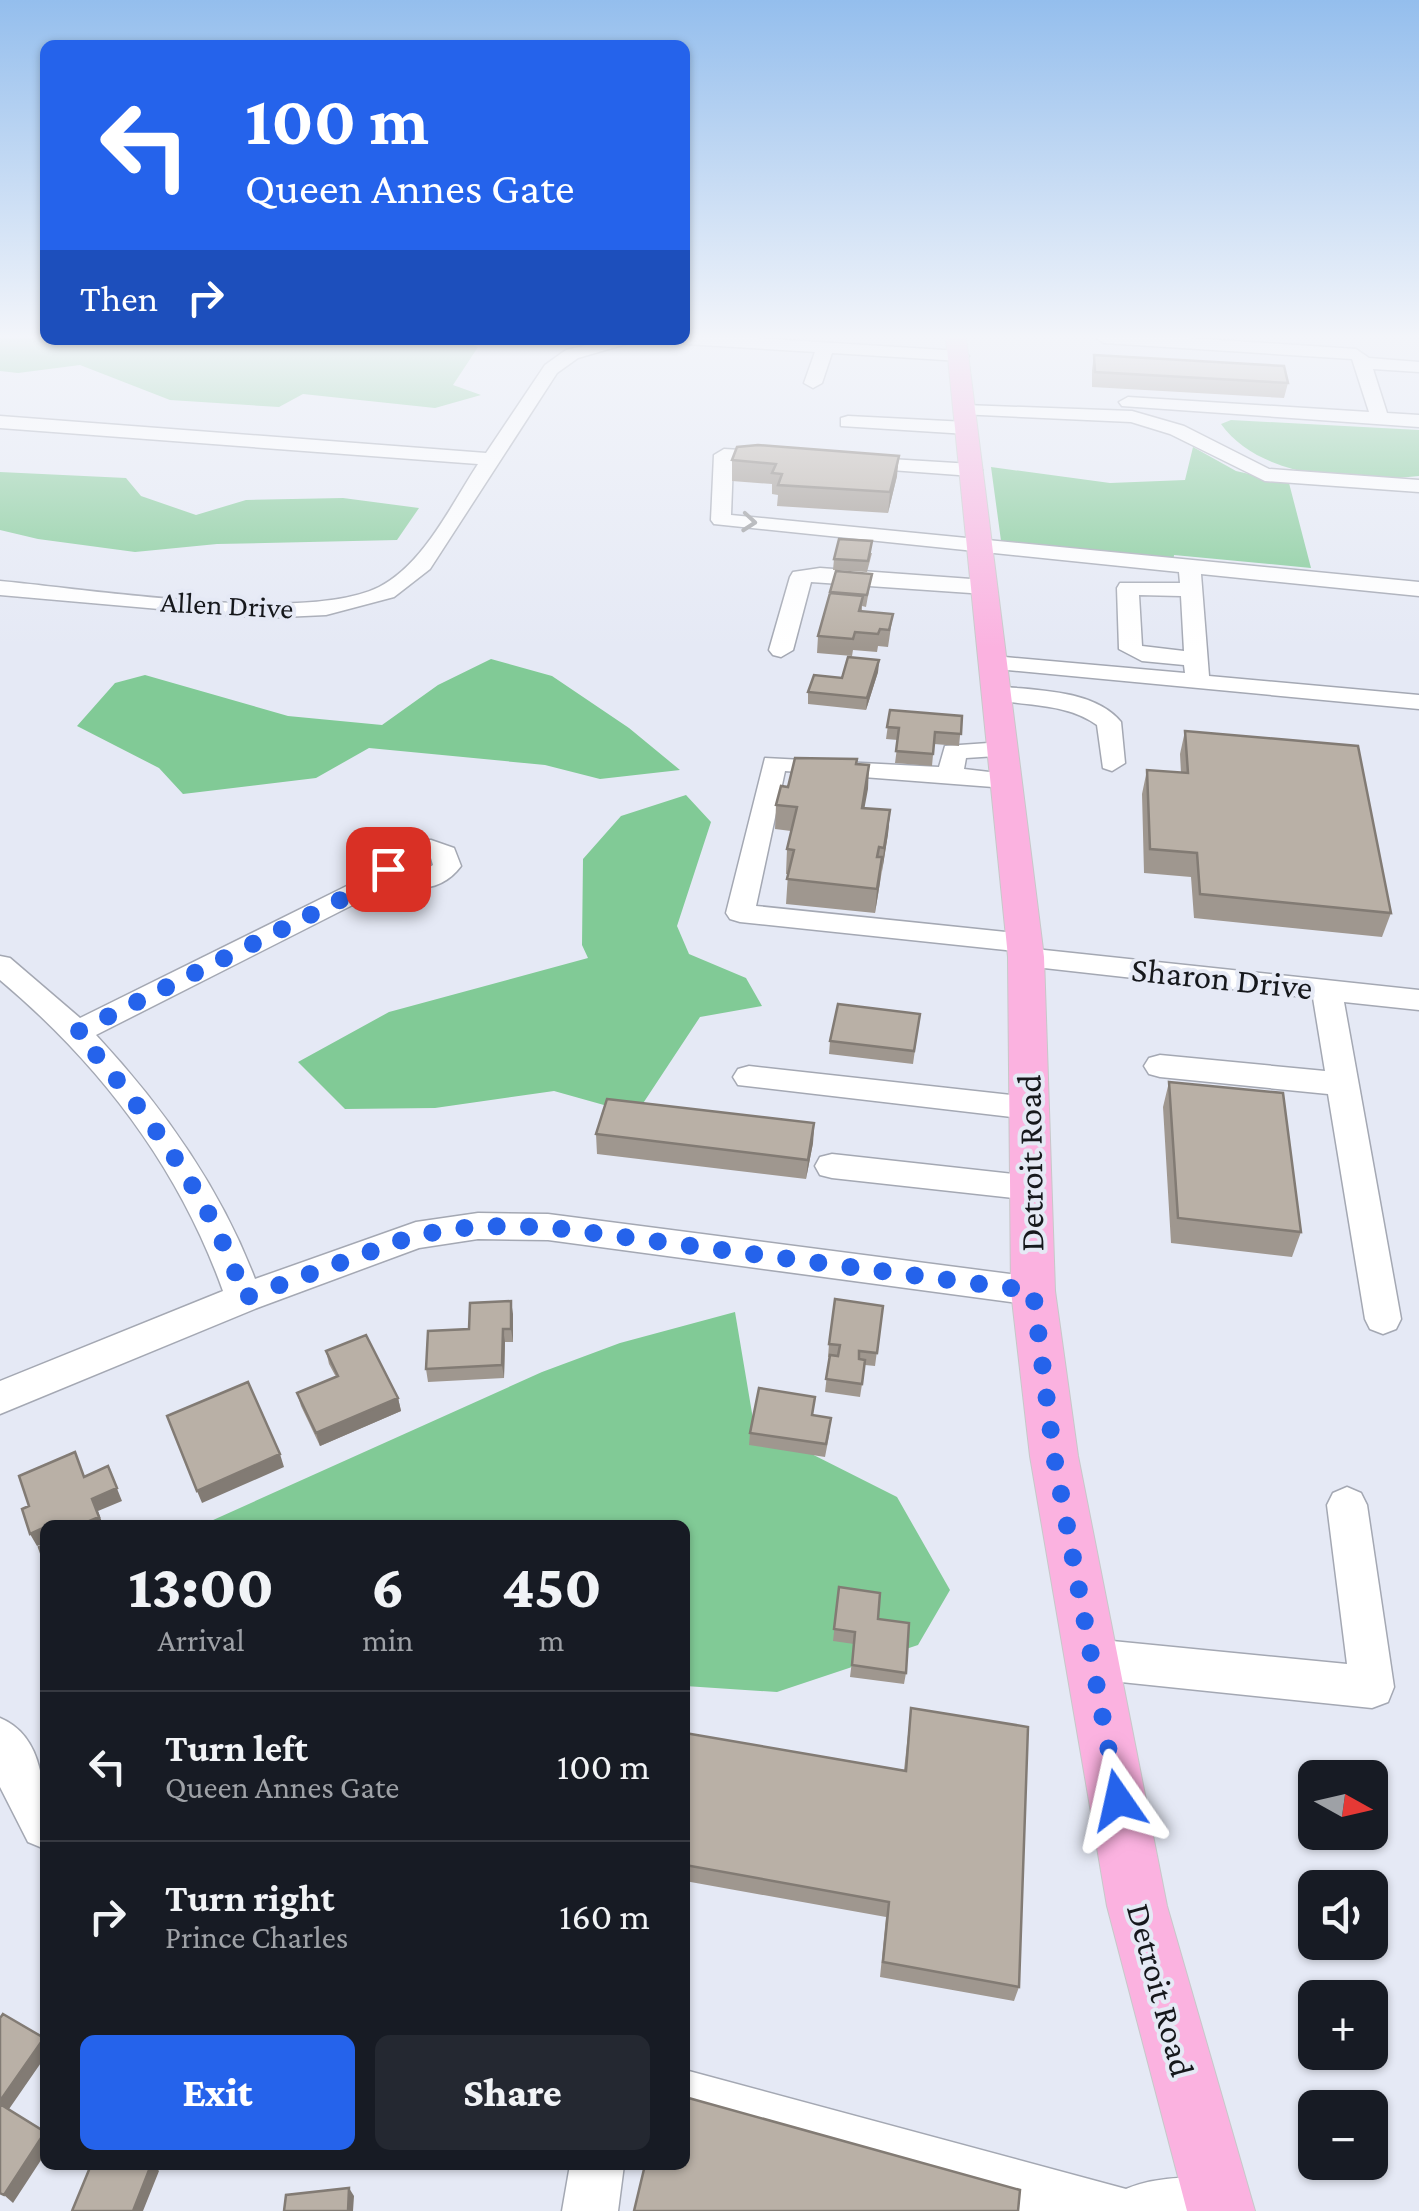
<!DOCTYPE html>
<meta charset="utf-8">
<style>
:root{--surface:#171b24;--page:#242831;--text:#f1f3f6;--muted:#9ea1a6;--line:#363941;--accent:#2563eb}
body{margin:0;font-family:"Crimson Pro",serif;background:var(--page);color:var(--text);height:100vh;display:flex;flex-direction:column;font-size:38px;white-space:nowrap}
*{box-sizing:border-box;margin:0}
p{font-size:32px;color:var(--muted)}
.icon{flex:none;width:55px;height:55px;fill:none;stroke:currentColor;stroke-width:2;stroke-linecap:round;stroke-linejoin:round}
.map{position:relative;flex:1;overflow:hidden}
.drawer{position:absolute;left:40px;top:1520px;width:650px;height:650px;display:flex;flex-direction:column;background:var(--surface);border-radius:15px;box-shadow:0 2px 8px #0004}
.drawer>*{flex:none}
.hud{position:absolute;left:40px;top:40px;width:650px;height:305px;border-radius:15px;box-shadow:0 2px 8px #0004;background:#2563eb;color:#fff;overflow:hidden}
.needle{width:65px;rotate:98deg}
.tools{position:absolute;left:1298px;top:1760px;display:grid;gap:20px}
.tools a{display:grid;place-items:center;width:90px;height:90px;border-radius:15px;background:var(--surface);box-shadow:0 2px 8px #0004;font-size:50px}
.pin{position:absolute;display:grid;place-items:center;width:85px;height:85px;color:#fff;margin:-42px;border-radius:20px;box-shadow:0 5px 15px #0006}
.me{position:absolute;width:110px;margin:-55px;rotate:349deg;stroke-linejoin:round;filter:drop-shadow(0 0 8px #0008)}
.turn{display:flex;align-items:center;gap:35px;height:210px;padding:0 40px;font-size:45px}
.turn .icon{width:130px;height:130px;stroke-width:2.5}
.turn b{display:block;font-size:70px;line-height:85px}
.then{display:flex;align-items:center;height:95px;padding:0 40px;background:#0003;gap:20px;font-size:38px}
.eta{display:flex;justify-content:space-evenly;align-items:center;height:170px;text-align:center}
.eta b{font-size:60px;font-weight:800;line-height:70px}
.action{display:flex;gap:20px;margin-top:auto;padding:20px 40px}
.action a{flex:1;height:115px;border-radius:15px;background:var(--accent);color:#fff;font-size:40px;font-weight:800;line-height:115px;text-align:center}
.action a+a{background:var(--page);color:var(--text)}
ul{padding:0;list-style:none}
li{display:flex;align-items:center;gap:30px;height:150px;padding:0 40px;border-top:2px solid var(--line)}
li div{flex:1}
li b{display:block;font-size:38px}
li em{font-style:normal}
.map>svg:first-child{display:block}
.forest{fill:#81ca96}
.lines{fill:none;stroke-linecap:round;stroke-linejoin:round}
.minor-casing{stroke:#a4a8b3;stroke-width:3}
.major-casing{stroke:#c7c8c9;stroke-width:2}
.minor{fill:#fff;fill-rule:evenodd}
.major{fill:#fbb2e0;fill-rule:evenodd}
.wall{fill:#9f978f}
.shaded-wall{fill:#827b74}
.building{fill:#b9b0a6;stroke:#827b74;stroke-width:2.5}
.oneway{stroke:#969799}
.route{stroke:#2563eb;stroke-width:18;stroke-dasharray:0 32.4}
.labels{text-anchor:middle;stroke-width:8;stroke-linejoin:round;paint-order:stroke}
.far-street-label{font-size:30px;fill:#16181c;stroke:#e5e9f5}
.street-label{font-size:35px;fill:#16181c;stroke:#e5e9f5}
</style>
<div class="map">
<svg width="1419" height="2211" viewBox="0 0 1419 2211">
<rect width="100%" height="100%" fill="#e5e9f5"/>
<path class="forest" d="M0,338L461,340L478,347L453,385L481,395L435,408L303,394L279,407L170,400L80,365L18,373L0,371Z
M1231,420L1419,430V476C1357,483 1260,479 1221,424Z
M1193,447L1236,471L1289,483L1311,568L1174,555L1173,565L1002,548L991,467L1110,483L1185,480Z
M0,472L126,478L141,496L196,515L246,500L343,498L419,508L397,540L217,544L135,552L38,539L0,530Z
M491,659L552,676L629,728L680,770L600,779L545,765L369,748L316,778L183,794L159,768L77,726L115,683L145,675L288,716L382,725L438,685Z
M686,795L711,822L677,926L689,954L746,978L762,1006L700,1017L636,1114L554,1091L435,1108L345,1109L298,1062L389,1012L588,958L582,945L583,859L621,816Z
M735,1312L754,1425L897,1497L950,1590L918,1645L777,1692L685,1686V1525H202L542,1372L620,1343Z"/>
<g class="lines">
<defs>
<path id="minor" d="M685,338H756L960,351L969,356L960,361L832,353L822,383L813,388L804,383L815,352L685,344L677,340Z
M1096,338H1189L1356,349L1369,358L1419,362V372L1373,369L1387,413L1419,415V427L1122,406L1119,402L1128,397L1369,412L1352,359L1104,343Z
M610,340H640L578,358L557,373L430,569L394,597L326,615L261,618L0,595V581C88,589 305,624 379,587C424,564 451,505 478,464L0,428V416L486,453L545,365L566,350Z
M965,405L1132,411L1184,426L1269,469L1419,480V492L1265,481L1170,434L1131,422L959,414L956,410Z
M848,416L967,422L976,428L967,434L841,426V418Z
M724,449L778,452L788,458L778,464L733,461L731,515L1419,582V596L1201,574L1209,676L1419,695V709L986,668L982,663L994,656L1185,673L1184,665L1142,661L1119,649L1117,588L1120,583H1180L1179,572L714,524L711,520L714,455ZM1139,595L1181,596L1184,651L1142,646Z
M857,457L972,464L982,470L972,476L850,467L847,463Z
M820,568L985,580L996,587L985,594L811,582L793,650L781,657L773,655L769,650L790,577L793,572Z
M997,686C1036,691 1094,689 1121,722L1125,763L1112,771L1103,768L1097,725C1065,702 1025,707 988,698L985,693Z
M1003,742L1012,745L1016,750L1012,755L966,758L964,769L1015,775L1019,780L1015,785L1006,788L785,771L756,906L1024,934L1034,937L1039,943L1035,949L1419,990V1010L1344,1002L1401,1319L1396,1329L1383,1334L1370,1329L1365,1319L1328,1094L1160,1077L1149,1074L1144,1066L1149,1058L1160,1055L1325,1071L1313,998L1026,966L1016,964L1011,957L1015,951L740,922L730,919L726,913L765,758L939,767L945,746Z
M413,839L431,840L454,848L461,866C444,889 419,892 392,885L96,1035C163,1107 220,1187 255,1279L416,1222L478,1213L548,1214L1033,1277L1046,1281L1051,1291L1046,1301L1033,1305L548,1240L478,1239L419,1248L257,1308L0,1414V1381L223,1291C179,1168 100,1064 0,980V956L10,958L80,1018L377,871L374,864L387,847ZM416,855L431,858L433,865L420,873L404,869L402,865Z
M749,1066L1029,1097L1041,1100L1045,1108L1041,1116L1029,1119L738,1085L733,1077L738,1069Z
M832,1154L1031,1176L1043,1179L1048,1188L1043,1197L1031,1200L832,1178L820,1175L815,1166L820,1157Z
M1347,1487L1361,1493L1367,1505L1394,1687L1388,1702L1372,1708L1092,1679L1077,1673L1070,1659L1077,1645L1092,1639L1347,1664L1327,1505L1333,1493Z
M0,1718C49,1738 45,1804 45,1849L28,1842L0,1787Z
M685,2070L1126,2189C1157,2176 1209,2173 1239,2186L1247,2205L1245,2211H1012L685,2122Z
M570,2165H624L618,2211H562Z"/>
<path id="major" d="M946,338H966L1044,957L1055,1291L1078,1456L1167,1906L1255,2211H1187L1107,1906L1030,1456L1011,1291L1008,957Z"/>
</defs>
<use href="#minor" class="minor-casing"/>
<use href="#major" class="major-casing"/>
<use href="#minor" class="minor"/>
<use href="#major" class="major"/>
</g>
<path class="wall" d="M1094,355L1288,383L1284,398L1092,387V370Z
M737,447L897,476L888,513L777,506L778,495L772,494V484L732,481V460Z
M872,553L867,572L833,570L834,559Z
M872,574L866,607L862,606V611L893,614L888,647L878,646L877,652L853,650L852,656L817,653L818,636Z
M879,660L878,672L866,710L808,704V692Z
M890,710L962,716L959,746L934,744L932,766L895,763L898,740L886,739Z
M1185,731L1391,913L1382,937L1194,918L1191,877L1144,873L1142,794L1147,770L1181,773L1180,754Z
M857,764L869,765L864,808L890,810L888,834L875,913L786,904L788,874H786L787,849L791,831L775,829L776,805L788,787Z
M920,1014L913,1064L829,1054L830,1041Z
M1169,1082L1301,1232L1292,1257L1171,1243L1163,1107Z
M814,1123L813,1143L806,1179L597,1154L596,1134Z
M883,1306L875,1366L865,1365L860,1397L825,1392L829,1357H828L829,1344Z
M513,1314V1342H505L504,1378L428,1382L426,1369L469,1329Z
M326,1351L398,1398L401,1411L320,1446L301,1406L297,1393L336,1377L329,1364Z
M814,1415L830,1431L825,1457L749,1445L750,1433Z
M839,1587L878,1619L906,1673L904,1684L850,1677L854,1644L833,1641Z
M911,1708L1019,1987L1014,2001L880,1977L886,1917L685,1881V1733L904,1770Z"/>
<path class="shaded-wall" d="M899,456L897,476L888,513L890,492Z
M879,660L878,672L866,710L867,698Z
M869,765L868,789L860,832L862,808Z
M890,810L888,834L882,872L884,848Z
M882,857L880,882L875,913L877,889Z
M814,1123L813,1143L806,1179L808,1160Z
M511,1301L513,1314V1342L511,1329Z
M503,1329L505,1342L504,1378L502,1365Z
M398,1398L401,1411L320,1446L316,1433Z
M280,1454L284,1467L202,1503L197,1491Z
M108,1466L122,1501L98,1511L103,1525H88L87,1522L92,1499Z
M43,1528L45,1533V1543L37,1546L30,1534Z
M44,2038L45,2057L7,2112L0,2105V2101Z
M45,2133V2154L13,2203L4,2195Z
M151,2165H154L159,2171L143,2211H133Z
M349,2188L354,2196L353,2211H348Z"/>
<path class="building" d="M1094,355L1284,366L1288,383L1095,372Z
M758,445L899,456L890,492L778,485L782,474L772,473L776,464L732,460L737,447Z
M839,539L872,541L868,561L834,559Z
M836,571L872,574L867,595L830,592Z
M830,593L863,596L859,611L893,614L889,630L880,629L878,634L855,632L853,639L818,636Z
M848,657L879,660L867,698L808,692L814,675L842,678Z
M890,710L962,716L961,734L935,732L933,754L896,751L899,728L887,727Z
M1185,731L1358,746L1391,913L1200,894L1197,853L1150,849L1147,770L1188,773Z
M795,758L857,759L856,764L869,765L862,808L890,810L884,848L879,847L877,857H882L877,889L787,879L794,850L787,849L797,807L776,805L781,786L788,787Z
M838,1004L920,1014L914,1051L830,1041Z
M1169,1082L1283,1093L1301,1232L1178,1218Z
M607,1099L814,1123L808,1160L596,1134Z
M835,1299L883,1306L877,1353L859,1351V1359L865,1360L862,1384L826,1379L830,1355L838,1356L840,1345L829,1344Z
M511,1301V1329H503L502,1365L426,1369L428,1331L469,1329L470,1303Z
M366,1335L398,1398L316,1433L297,1393L338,1376L326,1351Z
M248,1382L280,1454L197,1491L167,1416Z
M759,1388L815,1397L812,1415L831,1418L826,1444L750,1433Z
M75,1452L84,1477L108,1466L117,1488L92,1499L99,1517L87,1522L88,1525H45V1535L43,1528L30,1534L22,1509L29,1506L19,1476Z
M45,1544V1564L39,1547Z
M839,1587L880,1593L878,1619L909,1623L906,1673L852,1665L855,1632L834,1629Z
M911,1708L1028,1727L1019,1987L883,1962L889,1902L685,1865V1733L906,1771Z
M3,2014L44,2038L0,2101V2018Z
M685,2097L1020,2190L1018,2211H634L645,2165H685Z
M0,2104L45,2132L4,2195L0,2193Z
M91,2165H151L133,2211H72Z
M349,2188L348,2211H284L286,2195Z"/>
<defs><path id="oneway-chevron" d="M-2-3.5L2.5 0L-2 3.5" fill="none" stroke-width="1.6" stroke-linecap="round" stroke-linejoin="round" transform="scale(2.5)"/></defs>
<use class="oneway" href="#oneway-chevron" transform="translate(749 522) rotate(5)"/>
<linearGradient id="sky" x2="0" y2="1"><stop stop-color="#94beed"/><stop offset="0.52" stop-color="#f3f5fa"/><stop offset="1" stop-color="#f3f5fa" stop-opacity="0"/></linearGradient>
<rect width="1419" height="648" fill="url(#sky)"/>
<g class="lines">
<path class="route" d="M388,869L392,874L77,1032C144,1111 213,1197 244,1298L416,1235L478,1226L548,1227L1033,1291L1054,1456L1118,1800"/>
</g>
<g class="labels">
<g class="far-street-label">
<text transform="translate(227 605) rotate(3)" y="10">Allen Drive</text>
</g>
<g class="street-label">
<text transform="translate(1222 978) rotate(6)" y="12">Sharon Drive</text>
<text transform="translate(1030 1163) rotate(-91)" y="12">Detroit Road</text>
<text transform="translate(1161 1990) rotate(75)" y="12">Detroit Road</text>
</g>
</g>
</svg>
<div class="tools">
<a><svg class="needle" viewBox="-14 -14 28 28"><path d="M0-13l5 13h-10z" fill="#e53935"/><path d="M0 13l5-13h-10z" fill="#9ea1a6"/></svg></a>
<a><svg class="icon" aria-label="sound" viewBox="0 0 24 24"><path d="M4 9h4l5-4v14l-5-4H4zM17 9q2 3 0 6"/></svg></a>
<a>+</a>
<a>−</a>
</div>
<div class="pin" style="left:388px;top:869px;background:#d93025"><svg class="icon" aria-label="arrive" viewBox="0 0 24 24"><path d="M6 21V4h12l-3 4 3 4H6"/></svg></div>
<svg class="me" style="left:1118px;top:1800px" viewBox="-20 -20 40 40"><path d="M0-17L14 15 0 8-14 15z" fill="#2563eb" stroke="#fff" stroke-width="4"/></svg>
<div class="hud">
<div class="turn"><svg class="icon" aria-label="left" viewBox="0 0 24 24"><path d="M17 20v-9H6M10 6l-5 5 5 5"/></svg><div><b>100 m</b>Queen Annes Gate</div></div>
<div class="then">Then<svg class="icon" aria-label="right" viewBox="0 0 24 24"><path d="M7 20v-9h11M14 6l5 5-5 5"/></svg></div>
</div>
<section class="drawer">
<div class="eta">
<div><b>13:00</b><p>Arrival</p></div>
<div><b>6</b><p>min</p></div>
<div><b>450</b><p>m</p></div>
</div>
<ul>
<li><svg class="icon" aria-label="left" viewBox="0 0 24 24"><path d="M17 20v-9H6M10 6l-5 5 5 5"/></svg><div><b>Turn left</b><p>Queen Annes Gate</p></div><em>100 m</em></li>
<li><svg class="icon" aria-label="right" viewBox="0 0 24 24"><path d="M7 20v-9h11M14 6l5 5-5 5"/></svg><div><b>Turn right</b><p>Prince Charles</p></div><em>160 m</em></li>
</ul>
<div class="action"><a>Exit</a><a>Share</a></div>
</section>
</div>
